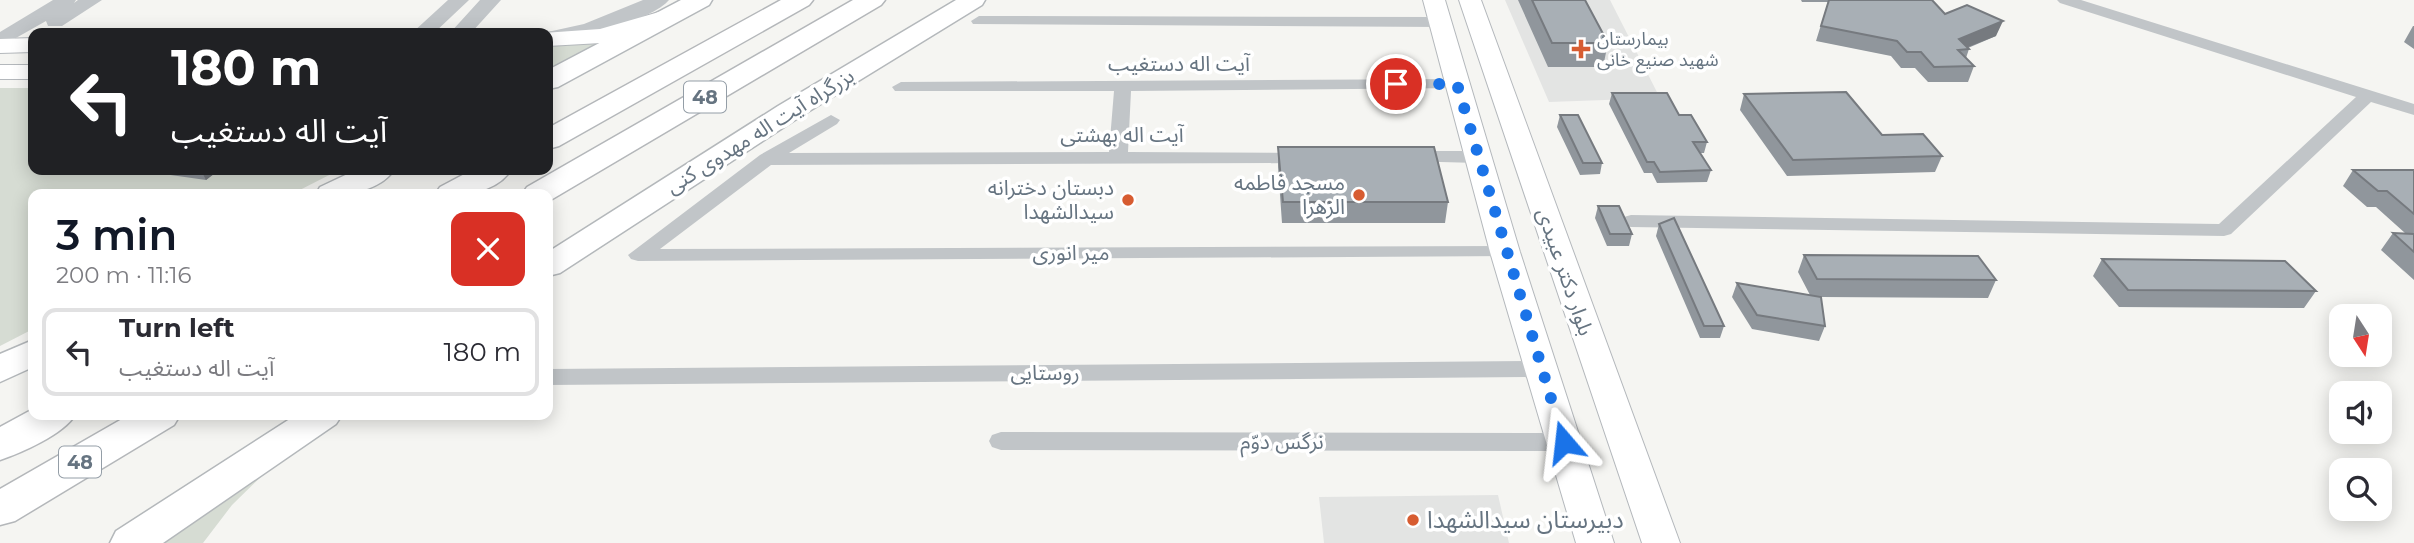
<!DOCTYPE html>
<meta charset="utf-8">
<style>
:root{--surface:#fff;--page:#f2f2f3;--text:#2b2b33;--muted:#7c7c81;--line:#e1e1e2;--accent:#111827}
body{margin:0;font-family:Montserrat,"Noto Sans Arabic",sans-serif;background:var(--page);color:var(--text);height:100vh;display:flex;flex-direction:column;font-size:26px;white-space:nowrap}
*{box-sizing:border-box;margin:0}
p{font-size:23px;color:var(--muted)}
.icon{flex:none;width:38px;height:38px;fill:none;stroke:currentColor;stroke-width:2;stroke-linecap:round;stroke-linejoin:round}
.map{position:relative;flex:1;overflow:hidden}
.side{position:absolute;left:28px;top:189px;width:525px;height:231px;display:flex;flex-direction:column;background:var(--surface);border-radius:14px;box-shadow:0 4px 18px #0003}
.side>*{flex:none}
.banner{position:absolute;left:28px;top:28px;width:525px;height:147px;border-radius:14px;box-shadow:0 4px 18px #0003;background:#202124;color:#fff;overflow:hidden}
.needle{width:46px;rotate:168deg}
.fabs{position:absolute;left:2329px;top:304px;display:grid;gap:14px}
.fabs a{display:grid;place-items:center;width:63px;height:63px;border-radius:14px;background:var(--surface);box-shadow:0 4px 18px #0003;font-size:35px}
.pin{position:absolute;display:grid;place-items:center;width:60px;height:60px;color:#fff;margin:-30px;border:4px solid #fff;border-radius:50%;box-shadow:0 2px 7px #0007}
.me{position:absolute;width:77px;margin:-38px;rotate:343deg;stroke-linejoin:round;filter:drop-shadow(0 0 5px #0008)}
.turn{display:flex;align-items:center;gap:24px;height:147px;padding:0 28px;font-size:32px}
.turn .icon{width:91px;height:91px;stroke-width:2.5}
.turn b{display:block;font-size:49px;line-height:60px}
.round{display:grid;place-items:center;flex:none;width:74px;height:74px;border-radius:14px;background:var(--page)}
.headline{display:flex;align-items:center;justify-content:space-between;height:119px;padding:0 28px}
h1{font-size:42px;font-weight:600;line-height:52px;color:var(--accent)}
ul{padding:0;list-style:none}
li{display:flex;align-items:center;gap:21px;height:88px;margin:0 14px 10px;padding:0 14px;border:4px solid var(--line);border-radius:14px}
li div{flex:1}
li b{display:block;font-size:26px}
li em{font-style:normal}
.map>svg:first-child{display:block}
.built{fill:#e3e4e3}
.green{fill:#d6dcd3}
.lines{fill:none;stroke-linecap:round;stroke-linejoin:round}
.secondary-casing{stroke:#b4b8bc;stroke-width:2}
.primary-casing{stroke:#b4b8bb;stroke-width:3}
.trunk-casing{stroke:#b4b7ba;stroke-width:3}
.minor{fill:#c1c5c8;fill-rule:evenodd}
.tertiary{fill:#c1c5c8;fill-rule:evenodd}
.secondary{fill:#fff;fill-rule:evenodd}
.primary{fill:#fff;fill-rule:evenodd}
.trunk{fill:#fff;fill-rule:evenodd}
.wall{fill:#90969c}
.shaded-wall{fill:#767a7f}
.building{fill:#a8afb5;stroke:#767a7f;stroke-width:2}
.route{stroke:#1a73e8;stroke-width:12;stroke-dasharray:0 21.6}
.poi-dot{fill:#d75c31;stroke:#fff;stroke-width:2.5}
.labels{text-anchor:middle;stroke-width:7;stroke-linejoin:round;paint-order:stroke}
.far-poi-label{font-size:18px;fill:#667481;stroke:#fff;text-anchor:start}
.shield{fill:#fff;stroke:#949ea7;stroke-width:2}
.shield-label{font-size:19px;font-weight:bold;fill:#667481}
.street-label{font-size:21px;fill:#667481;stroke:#fff}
.poi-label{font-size:21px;fill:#667481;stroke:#fff;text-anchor:end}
.near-poi-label{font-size:24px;fill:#667481;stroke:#fff;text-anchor:start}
</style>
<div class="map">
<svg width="2414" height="543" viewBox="0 0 2414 543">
<rect width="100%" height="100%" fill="#f5f5f2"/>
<path class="built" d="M1505,0H1610L1660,98L1549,102Z
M1498,495L1509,543H1324L1319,497Z"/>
<path class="green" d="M626,33L548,72V43L587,42Z
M0,88H33V170H339L292,194H33V329L0,346Z
M272,466L232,505L203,543H162Z"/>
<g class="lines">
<defs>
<path id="secondary" d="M1423,0H1445L1520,252L1614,543H1576L1490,252Z
M1459,0H1481L1680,543H1642Z
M659,12L667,14L670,19L667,24L601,43L548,46V33H543L600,29Z
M33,38V52L0,53V39Z
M0,65H33V79H0Z"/>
<path id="primary" d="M681,0H712L709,5L558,87L548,89V70Z
M956,0H985L982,5L798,118L560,273L548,276V252L778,106Z
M356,170H394C377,194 342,195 316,194L320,187Z
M33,340V367L0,382V354Z
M296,415H342L336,424L163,543H110L116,531Z"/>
<path id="trunk" d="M781,0H813L809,5L559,146L548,149V128Z
M853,0H885L881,5L549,201L548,194H522L527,187Z
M472,170H511C494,195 461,195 435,194L440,187Z
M33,409V415H75C64,434 21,453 0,460V427Z
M129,415H180L174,425L15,521L0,525V489Z"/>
</defs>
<use href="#secondary" class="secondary-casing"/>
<use href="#primary" class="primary-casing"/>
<use href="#trunk" class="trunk-casing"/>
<path class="minor" d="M2057,0H2081L2414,104V115L2371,102L2231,234L2224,236L1631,227L1624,225L1621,221L1624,217L1631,215L2219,224L2356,97L2060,3Z
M979,16L1440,17L1448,22L1440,27L973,24L971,21Z
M1457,79L1466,84L1463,88L1131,91L1128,152L1311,153L1313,157L1311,161L1304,163L771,165L660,249L1505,246L1512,248L1515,252L1512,256L638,261L631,259L628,255L760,155L831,115L840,120L837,124L789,153L1109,152L1114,91H895L892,87L901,82Z
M1410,151H1478L1487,157L1478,163L1403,161L1401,157L1403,153Z
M1541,361L1549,364L1552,369L1549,374L1541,377L548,385V369Z
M1001,432L1564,433L1573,436L1576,442L1573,448L1564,451L1001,450L992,447L989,441L992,435Z"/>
<path class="tertiary" d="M53,0H76L74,3L78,0H102L62,26H48L46,21L0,47V32Z
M448,0H469L434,33H412Z
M480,0H501L471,33H450Z
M643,0H669C653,20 574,40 548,44V33H543L584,24Z"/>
<use href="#secondary" class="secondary"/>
<use href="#primary" class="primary"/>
<use href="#trunk" class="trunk"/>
</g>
<path class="wall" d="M1518,0H1585L1608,43L1603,67H1548Z
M1801,0H1932L1945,14L1996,36L1968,48L1969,49L1966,58L1974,66L1968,82H1928L1915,68H1901L1891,56L1816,41L1828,2H1802Z
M2413,26H2414V49L2404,42Z
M1612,93L1679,115L1707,142L1704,153H1700L1711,170L1707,182L1657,183L1652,173H1644L1609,104Z
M1744,94L1882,135L1942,156L1935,172L1787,176L1740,110Z
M1560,115L1602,163L1600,174L1580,175L1557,127Z
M1278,147L1448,202L1445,223H1282L1278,167Z
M135,170H219L206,180Z
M2353,170H2414V280L2381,250L2393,233H2405L2376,207H2367L2343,186Z
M1598,206L1632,234L1629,246H1607L1595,218Z
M1659,224L1724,326L1720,338H1700L1656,236Z
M1804,255L1996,280L1988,298L1821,297L1825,326L1819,341L1752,329L1732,297L1737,283L1810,295L1798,272Z
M2102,259L2316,291L2304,308L2119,307L2093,276Z"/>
<path class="shaded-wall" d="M2003,21L1996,36L1963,49L1959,39Z
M201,170H219L206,180Z"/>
<path class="building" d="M1532,0H1585L1608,43H1552Z
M1829,0H1932L1945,14L1967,5L2003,21L1959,39L1969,49L1958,50L1974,66L1934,67L1921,52H1907L1897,41L1821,26Z
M1846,92L1882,135L1923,134L1942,156L1793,160L1744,94Z
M1612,93H1667L1679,115H1691L1707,142H1693L1711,170L1660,172L1654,162H1647Z
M1560,115H1578L1602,163H1583Z
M1278,147H1434L1448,202H1283Z
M2353,170H2414V214L2387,191H2378Z
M1598,206H1619L1632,234H1610Z
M1674,218L1724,326H1704L1659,224Z
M2393,233L2414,234V252Z
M1804,255L1978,256L1996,280L1817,279Z
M2102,259L2285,261L2316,291L2128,290Z
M1737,283L1821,297L1825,326L1757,315Z"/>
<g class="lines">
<path class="route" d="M1396,84H1457L1564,442"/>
</g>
<g class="poi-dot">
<path d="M1577.5 38.5h7v7h7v7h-7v7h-7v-7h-7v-7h7z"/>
<circle cx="1359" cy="195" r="7"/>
<circle cx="1128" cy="200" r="7"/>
<circle cx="1413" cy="520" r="7"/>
</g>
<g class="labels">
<g class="far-poi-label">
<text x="1597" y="45">بیمارستان<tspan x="1597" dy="21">شهید صنیع خانی</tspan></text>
</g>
<g class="shield">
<rect x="684" y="81.5" width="42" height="31" rx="5"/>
<rect x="59" y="446.5" width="42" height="31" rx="5"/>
</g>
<g class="shield-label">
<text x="705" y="104">48</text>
<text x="80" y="469">48</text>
</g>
<g class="street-label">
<text x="1179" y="71">آیت اله دستغیب</text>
<text transform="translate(760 131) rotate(-32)" y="7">بزرگراه آیت اله مهدوی کنی</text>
<text x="1122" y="142">آیت اله بهشتی</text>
<text x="1071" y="260">میر انوری</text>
<text transform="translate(1565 272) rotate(71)" y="7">بلوار دکتر عبیدی</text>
<text x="1045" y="380">روستایی</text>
<text x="1282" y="449">نرگس دوّم</text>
</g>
<g class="poi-label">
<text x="1345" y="190">مسجد فاطمه<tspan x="1345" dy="24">الزهرا</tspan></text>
<text x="1114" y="195">دبستان دخترانه<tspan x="1114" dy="24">سیدالشهدا</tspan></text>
</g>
<g class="near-poi-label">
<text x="1427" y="528">دبیرستان سیدالشهدا</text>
</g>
</g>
</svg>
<div class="fabs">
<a><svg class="needle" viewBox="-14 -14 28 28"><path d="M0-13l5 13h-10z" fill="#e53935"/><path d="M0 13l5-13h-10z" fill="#7c7c81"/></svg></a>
<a><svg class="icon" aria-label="sound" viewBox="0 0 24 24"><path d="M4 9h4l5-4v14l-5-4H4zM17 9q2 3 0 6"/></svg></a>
<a><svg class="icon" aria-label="search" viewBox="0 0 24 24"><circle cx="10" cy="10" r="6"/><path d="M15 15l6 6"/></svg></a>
</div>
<div class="pin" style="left:1396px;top:84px;background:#d93025"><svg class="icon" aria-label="arrive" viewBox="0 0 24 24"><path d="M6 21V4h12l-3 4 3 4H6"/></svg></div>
<svg class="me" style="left:1564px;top:442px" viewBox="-20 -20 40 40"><path d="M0-17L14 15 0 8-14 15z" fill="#1a73e8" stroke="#fff" stroke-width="4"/></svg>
<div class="banner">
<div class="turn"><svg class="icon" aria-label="left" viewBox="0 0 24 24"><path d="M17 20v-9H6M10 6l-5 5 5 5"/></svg><div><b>180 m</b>آیت اله دستغیب</div></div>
</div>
<section class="side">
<div class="headline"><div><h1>3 min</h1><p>200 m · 11:16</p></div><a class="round" style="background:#d93025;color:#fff"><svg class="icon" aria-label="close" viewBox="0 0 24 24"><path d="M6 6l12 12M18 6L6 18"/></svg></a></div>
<ul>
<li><svg class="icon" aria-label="left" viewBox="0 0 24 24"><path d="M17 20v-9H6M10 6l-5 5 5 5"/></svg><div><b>Turn left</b><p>آیت اله دستغیب</p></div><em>180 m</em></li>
</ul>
</section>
</div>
